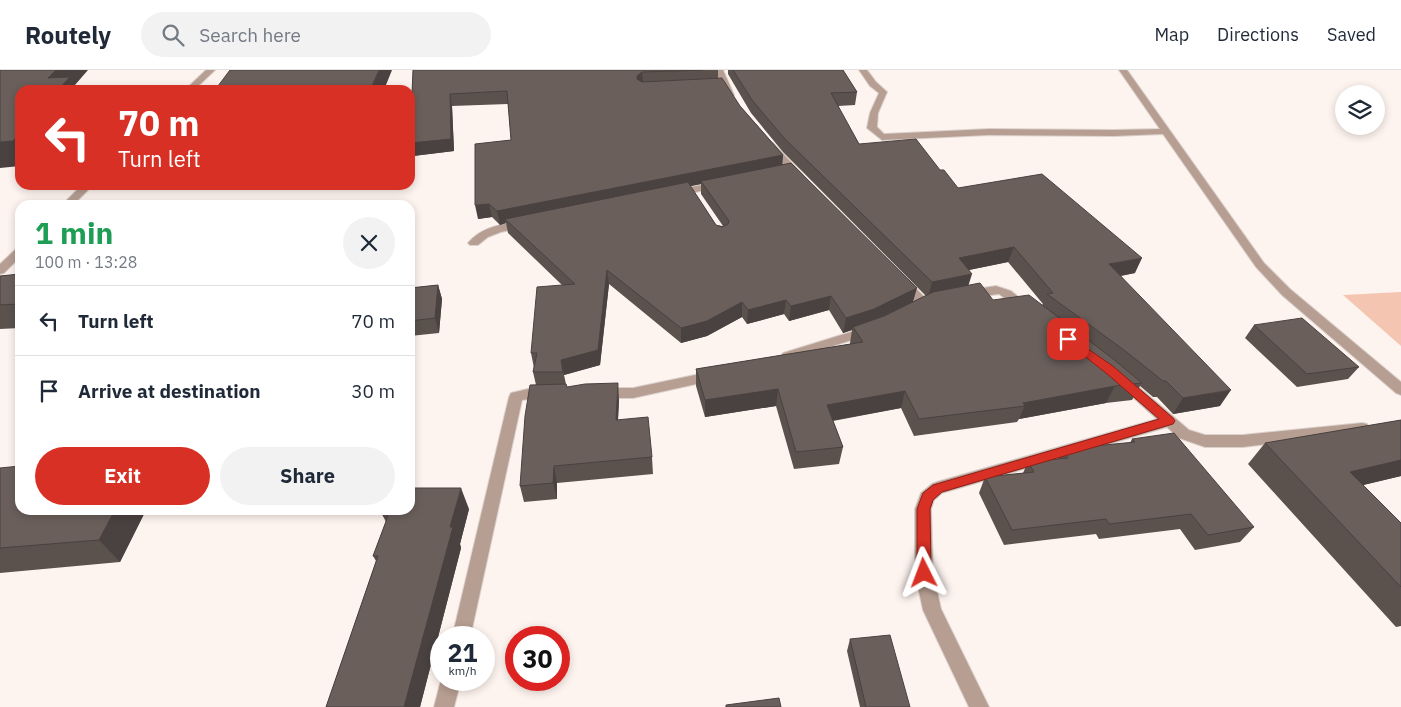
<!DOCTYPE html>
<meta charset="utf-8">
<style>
:root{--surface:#fff;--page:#f2f2f3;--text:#1f2937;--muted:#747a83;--line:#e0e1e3;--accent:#d93025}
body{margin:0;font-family:"IBM Plex Sans",sans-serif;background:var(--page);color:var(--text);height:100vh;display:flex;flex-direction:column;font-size:19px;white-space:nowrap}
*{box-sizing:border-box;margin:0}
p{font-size:16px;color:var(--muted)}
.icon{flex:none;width:28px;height:28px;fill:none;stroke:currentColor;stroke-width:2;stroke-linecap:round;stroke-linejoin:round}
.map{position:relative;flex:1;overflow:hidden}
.side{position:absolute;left:15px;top:130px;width:400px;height:315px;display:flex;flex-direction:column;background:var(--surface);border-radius:15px;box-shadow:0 2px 8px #0003}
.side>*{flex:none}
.hud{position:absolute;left:15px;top:15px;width:400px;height:105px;border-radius:15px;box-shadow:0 2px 8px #0003;background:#d93025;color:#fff;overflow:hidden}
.controls{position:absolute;left:1335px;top:15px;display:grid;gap:10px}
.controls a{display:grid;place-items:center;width:50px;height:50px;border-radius:50%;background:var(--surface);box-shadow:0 2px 8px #0003;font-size:25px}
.speed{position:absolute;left:430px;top:556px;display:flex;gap:10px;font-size:25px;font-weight:700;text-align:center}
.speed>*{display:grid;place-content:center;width:65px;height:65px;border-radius:50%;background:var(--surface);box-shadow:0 2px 8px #0003;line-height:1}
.speed small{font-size:12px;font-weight:400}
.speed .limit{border:8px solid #d22;background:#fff;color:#111}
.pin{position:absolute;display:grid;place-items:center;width:42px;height:42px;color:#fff;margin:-21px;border-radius:10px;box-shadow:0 2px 8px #0006}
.me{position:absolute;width:55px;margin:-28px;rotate:357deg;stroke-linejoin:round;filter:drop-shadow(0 0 4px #0008)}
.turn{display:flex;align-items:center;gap:18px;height:105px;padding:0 20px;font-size:22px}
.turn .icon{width:65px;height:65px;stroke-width:2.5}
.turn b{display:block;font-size:35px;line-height:42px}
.round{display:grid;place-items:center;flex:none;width:52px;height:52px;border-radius:26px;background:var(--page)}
.headline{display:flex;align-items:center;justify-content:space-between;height:85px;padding:0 20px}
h1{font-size:30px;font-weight:800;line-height:38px;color:#1e9e55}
.cta{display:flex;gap:10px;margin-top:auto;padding:10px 20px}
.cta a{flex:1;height:58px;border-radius:30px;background:var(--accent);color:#fff;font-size:20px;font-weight:800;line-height:58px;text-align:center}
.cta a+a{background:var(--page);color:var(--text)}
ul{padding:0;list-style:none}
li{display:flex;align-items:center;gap:15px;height:70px;padding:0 20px;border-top:1px solid var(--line)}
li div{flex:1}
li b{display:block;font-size:19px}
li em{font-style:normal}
header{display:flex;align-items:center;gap:30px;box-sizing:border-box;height:70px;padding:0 25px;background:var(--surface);border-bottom:1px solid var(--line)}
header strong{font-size:24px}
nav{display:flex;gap:28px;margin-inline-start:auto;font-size:18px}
.search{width:350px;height:45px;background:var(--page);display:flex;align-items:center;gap:12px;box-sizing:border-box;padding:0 18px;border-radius:28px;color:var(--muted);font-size:19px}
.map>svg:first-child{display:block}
.green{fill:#f4c6b1}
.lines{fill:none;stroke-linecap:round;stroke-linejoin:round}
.minor-casing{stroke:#dad1cc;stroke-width:2}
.minor{fill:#b79e93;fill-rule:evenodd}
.wall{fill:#5b524e;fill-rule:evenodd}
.shaded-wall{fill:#4a4240}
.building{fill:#6a5f5b;stroke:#4a4240}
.route{fill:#d93025;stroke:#8d1f18}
</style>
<header>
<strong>Routely</strong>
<div class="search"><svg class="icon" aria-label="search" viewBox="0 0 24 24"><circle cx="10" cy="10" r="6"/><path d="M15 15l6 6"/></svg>Search here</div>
<nav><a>Map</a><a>Directions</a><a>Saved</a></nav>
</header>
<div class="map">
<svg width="1401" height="637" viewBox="0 0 1401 637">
<rect width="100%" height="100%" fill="#fef4ef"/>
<path class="green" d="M1401,222V276L1343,225Z"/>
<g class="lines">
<defs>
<path id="minor" d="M206,0H215L194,20H185Z
M715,0H723L734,25L733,27L726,25Z
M859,0H867L876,12L887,22L878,43L877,57L884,64L989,59L1114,60L1160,59L1119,0H1127L1264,193L1290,219L1401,312V325L1396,323L1282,225L1256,197L1163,64L1114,66L989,65L882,70L867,58L870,43L879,23L870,16Z
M770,72L773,73L803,105V109H795L767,77V73Z
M718,112L723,115L722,117L675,126L670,123L675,120Z
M82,115H93L73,135H62Z
M524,151L528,152L529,154L528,156L501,162L488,167L478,175H470L468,173C482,156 504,154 524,151Z
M20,178V187L4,203L0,204V194L16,179Z
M902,207L906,208L928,231L930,234L928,237H920L898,214L896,211Z
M996,216L1011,221L1034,239L1032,242H1024L999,224L969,228L963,224L969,220Z
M867,257L871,258L873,261L871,264L788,290L783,289L781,286L783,283Z
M714,301L719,303L721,306L719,309L633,328H600L595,326L593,323L595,320L600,318H633Z
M1123,306L1128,308L1189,360L1205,365H1243L1362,353L1367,354L1369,358L1367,362L1362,363L1243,377H1205L1179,368L1167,357L942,423L934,430L931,439L933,503L941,539L989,637H969L923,540L915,503V439L921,423L932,414L937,412L1157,349L1118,314L1116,311L1118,308Z
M532,318L551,320L553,323L551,326L522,330L470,568H452L509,327L511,323Z
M441,610H461L454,637H434Z"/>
</defs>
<use href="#minor" class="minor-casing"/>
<use href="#minor" class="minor"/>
</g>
<path class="wall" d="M413,0H718V8L740,36L783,85L782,94L913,232L926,226L783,82L751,43L728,4V0H843L857,22L855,35L838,36L859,74L940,100L958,118L1135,203L1121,206L1220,336L1173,344L1157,327H1153L1140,316L1132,330L1106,333L1019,349L1017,352L914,366L901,338L833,351L843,377L839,394L794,399L776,336L705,347L696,316V299L850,274V273L852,260L843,263L829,240L789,251L784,244L747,254L742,247L707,266L681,273L609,214L600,295L564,305L566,314L567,317L619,330L618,350L652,387L653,404L557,413V429L524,432L520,416L536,315L533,302L534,298L531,283L562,215L508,163L506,153L500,155L492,147L478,149L511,70L508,34L452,36L454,81L413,86L410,75ZM701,114V124L723,156L716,155L690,116ZM1008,192L1043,234L1042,235L993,230L968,216L969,200Z
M20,204V258L0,259V206Z
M438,215L442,229L439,263L410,266V218Z
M1254,255L1359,297L1348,309L1297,317L1245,268Z
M1401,350V406L1363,415L1401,453V556L1396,557L1248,394L1265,373Z
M1132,369L1254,457L1240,472L1195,480L1180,459L1099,469L1096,464L1004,475L979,423L985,407L1023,403L1028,392L1058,389L1063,379L1130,373Z
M0,398L146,440L120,492L0,503Z
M469,439L460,474L461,478L420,637H326L376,491L373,486L386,452L383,446Z
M850,569L910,637H860L847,581Z"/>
<path class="shaded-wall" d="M56,0H88L75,15L78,20H55L48,8Z
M379,0H392L384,20H370Z
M642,2L643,14L638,18L637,6Z
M450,24L452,36L454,81L413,86L410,73Z
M20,63V96L0,98V72Z
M783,85L782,98L701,111V114L509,153L505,149L506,153L500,155L497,141Z
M489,134L492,147L478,149L475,135Z
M1014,177L1008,192L954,203L959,188Z
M1142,188L1135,203L1102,209L1109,194Z
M607,200L609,214L600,295L564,305L561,290Z
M972,204L967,220L928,228L932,212Z
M438,215L442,229L439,263L435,248Z
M917,218L913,232L871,253L853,257L852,260L843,263L846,248Z
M831,226L829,240L789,251L791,236Z
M786,230L784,244L747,254L748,240Z
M742,232V247L707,266L681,273V258Z
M618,313L619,330L617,367L616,350Z
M1115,316L1106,333L1019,349L1025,336L1023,333Z
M778,319L776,336L705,347V330Z
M1231,320L1220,336L1173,344L1183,328Z
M905,321L901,338L824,352L827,335Z
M1401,390V406L1330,423L1350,402Z
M554,396L557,413V429L553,413Z
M461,418L469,439L460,474L461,478L420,637H404L450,457Z
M115,440H146L120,492L99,470Z"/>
<path class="building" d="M0,0H56L48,8L70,7L58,20H20V63L13,71L0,72Z
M230,0H379L370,20H215Z
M413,0H703L642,2L637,6V9L642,12L722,8L740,36L783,85L497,141L489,134L475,135V74L511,70L507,21L450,24L451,69L410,73Z
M733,0H843L857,22L831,23L859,74L916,69L940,100H944L958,118L1042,104L1142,188L1109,194L1231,320L1183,328L1166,311H1163L1124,280L1047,224L1053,223L1014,177L959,188L972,204L932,212L784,68L752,30Z
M791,93L917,218L874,239L846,248L831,226L791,236L786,230L748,240L742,232L707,251L681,258L607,200L598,280L561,290L563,302H533L537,283H531L537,217L575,214L505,149L688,112L716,155L722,157L728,154L729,151L701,111Z
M20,204V234L0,235V206Z
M980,213L993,230L1029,225L1112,288L1142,313L1115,316L1023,333L1025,336L919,349L905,321L827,335L843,377L796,382L778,319L705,330L696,299L863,272L853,257L884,246L933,222Z
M438,215L435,248L410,251V218Z
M1302,248L1359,297L1307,304L1254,255Z
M618,313L616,350L648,347L652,387L554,396L553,413L520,416L525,346L530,315L566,314L567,317L585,314Z
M1401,350V390L1350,402L1401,453V517L1265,373Z
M1174,363L1254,457L1208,465L1191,444L1109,454L1106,449L1012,460L985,407L1034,402L1028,392L1068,388L1063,379L1135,372L1132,369Z
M20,396V440H115L99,470L0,478V398Z
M410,418H461L450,457H453L404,637H326L378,486H373L388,446H383L385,440H410Z
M890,565L910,637H866L850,569Z
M779,628L781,637H726V635Z"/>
<path class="route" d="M1068,265L1114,297L1173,348L1175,351L1173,354L942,422L933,430L930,439L931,503L929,507L924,509L919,507L917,503V439L923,423L933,415L1159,349L1106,303L1065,271L1063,269Z"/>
</svg>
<div class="controls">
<a><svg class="icon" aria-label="layers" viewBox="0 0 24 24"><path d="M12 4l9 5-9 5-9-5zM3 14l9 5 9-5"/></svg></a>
</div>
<div class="speed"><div>21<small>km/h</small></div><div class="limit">30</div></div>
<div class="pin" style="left:1068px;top:269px;background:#d93025"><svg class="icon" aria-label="arrive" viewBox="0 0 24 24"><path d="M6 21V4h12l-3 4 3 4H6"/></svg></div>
<svg class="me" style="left:924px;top:503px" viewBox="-20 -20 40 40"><path d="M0-17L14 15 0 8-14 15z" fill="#d93025" stroke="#fff" stroke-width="4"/></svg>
<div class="hud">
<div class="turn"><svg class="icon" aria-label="left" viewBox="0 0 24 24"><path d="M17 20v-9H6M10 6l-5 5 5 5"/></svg><div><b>70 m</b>Turn left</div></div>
</div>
<section class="side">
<div class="headline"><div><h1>1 min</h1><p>100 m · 13:28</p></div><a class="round"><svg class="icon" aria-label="close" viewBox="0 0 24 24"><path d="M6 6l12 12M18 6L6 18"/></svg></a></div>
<ul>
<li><svg class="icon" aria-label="left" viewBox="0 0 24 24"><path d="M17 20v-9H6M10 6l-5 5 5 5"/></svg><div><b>Turn left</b></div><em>70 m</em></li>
<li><svg class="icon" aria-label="arrive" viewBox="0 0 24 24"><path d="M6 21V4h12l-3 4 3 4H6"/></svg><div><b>Arrive at destination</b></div><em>30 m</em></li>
</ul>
<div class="cta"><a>Exit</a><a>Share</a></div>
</section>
</div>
